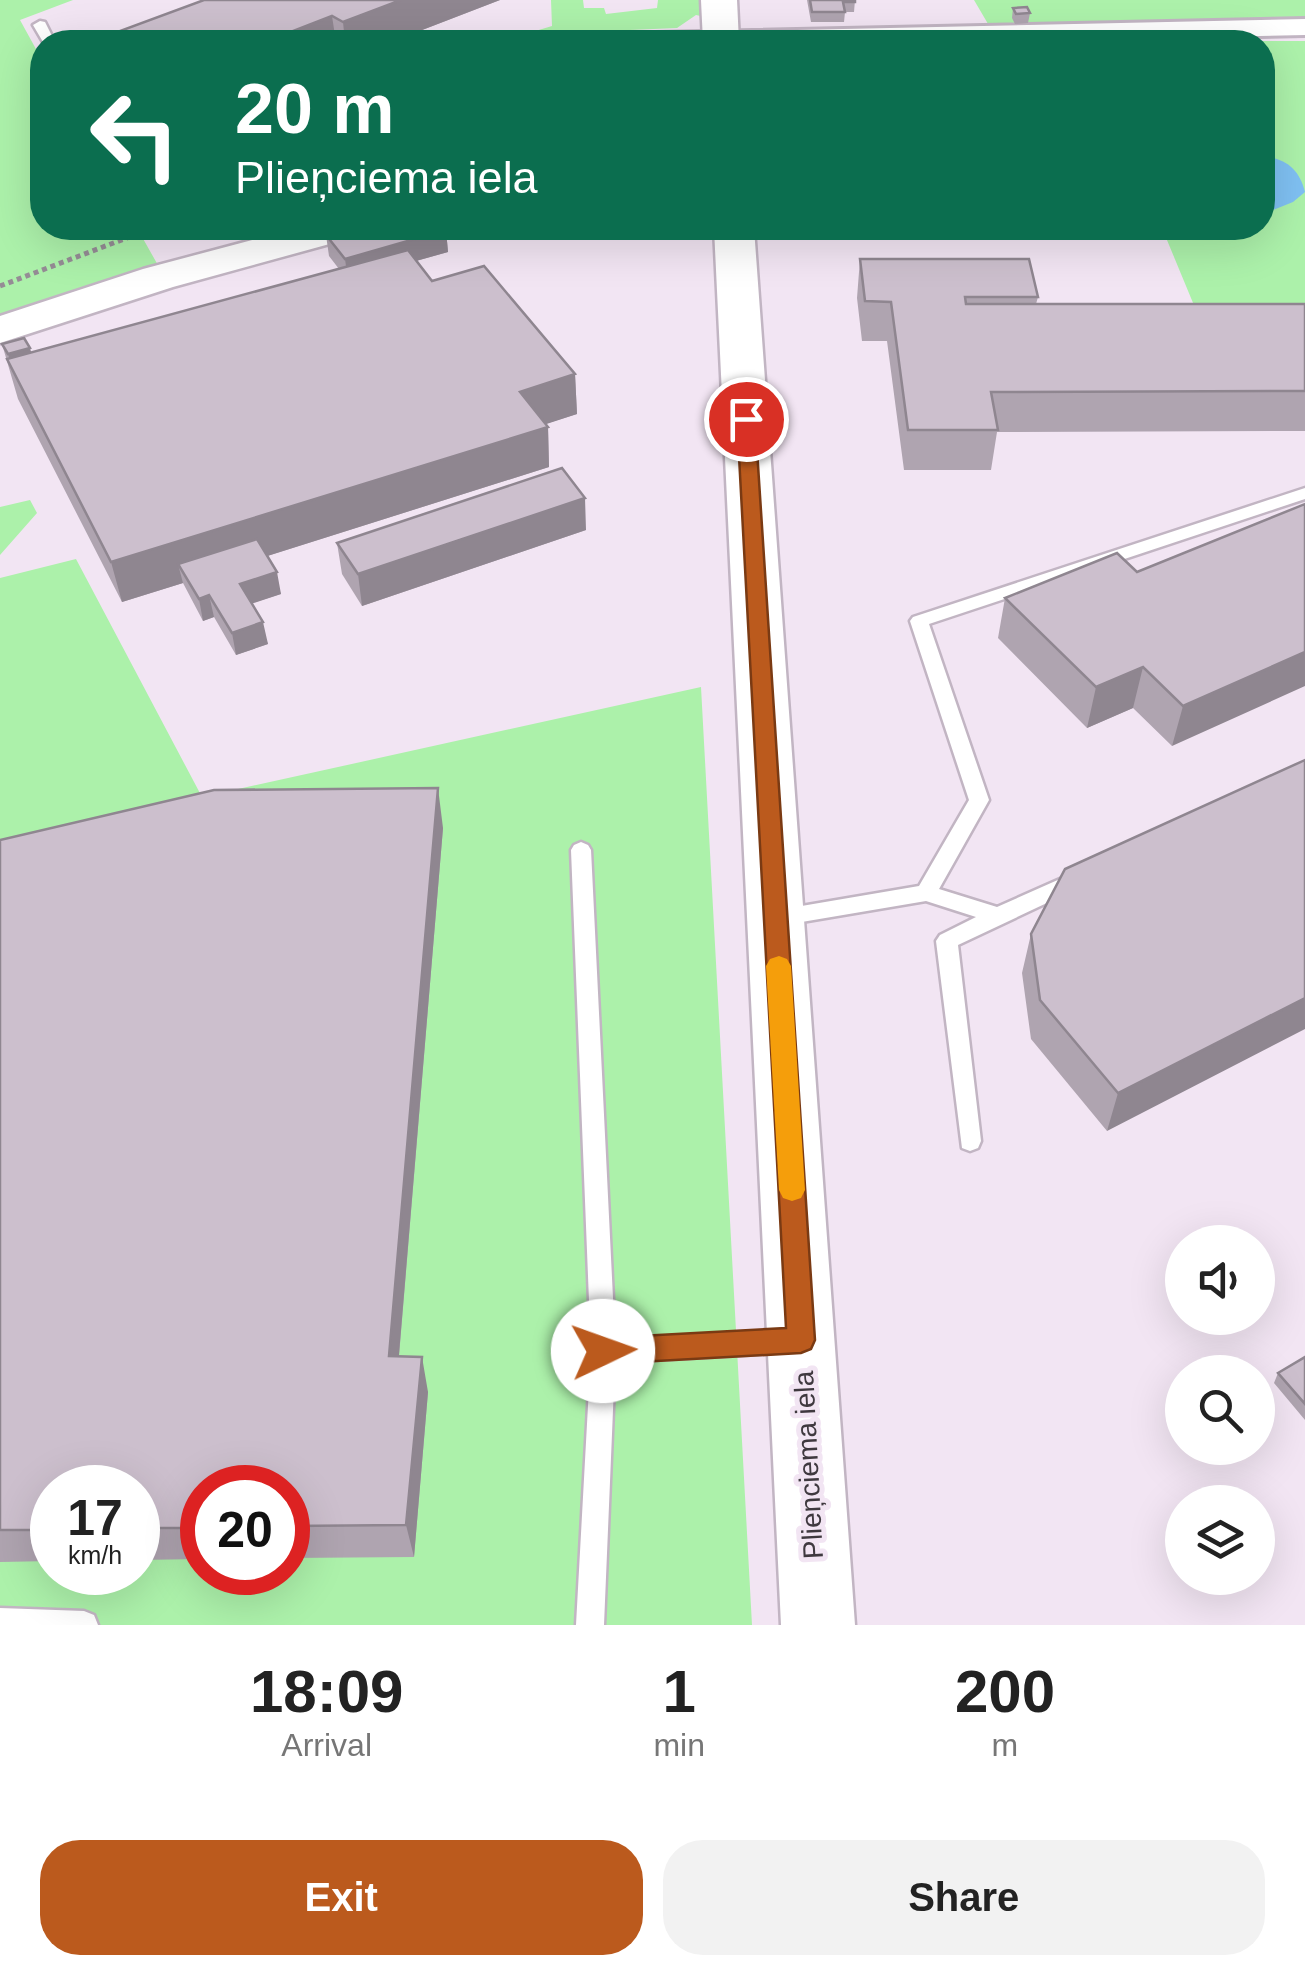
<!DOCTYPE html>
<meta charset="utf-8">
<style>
:root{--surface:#fff;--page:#f2f2f2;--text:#222;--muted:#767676;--accent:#bb5a1d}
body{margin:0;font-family:Arial,sans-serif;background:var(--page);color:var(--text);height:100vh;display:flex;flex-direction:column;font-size:38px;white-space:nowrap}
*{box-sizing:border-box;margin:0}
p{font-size:32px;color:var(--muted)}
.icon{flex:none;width:55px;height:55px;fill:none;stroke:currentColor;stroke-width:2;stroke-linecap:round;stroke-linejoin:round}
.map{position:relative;height:1625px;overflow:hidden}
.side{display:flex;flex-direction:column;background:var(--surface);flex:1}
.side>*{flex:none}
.top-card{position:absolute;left:30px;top:30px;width:1245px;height:210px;border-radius:40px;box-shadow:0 10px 40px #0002;background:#0b6e4f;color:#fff;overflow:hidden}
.fabs{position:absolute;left:1165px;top:1225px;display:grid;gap:20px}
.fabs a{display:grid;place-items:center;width:110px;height:110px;border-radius:50%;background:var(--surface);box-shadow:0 10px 40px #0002;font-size:50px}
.speed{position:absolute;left:30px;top:1465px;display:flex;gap:20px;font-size:50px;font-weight:700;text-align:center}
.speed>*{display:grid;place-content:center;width:130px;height:130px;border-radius:50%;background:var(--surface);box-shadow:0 10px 40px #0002;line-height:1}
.speed small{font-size:25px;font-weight:400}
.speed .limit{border:15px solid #d22;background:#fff;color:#111}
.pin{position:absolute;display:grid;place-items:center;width:85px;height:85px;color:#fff;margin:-42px;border:5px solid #fff;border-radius:50%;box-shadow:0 2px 10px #0007}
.me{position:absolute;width:110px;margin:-55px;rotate:87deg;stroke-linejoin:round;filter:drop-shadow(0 0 8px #0008)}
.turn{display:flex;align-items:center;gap:35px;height:210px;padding:0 40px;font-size:45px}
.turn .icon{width:130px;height:130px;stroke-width:2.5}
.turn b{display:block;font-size:70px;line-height:85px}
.eta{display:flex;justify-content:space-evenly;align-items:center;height:170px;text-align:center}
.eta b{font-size:60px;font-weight:700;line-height:70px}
.cta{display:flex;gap:20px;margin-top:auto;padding:20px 40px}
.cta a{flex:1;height:115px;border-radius:40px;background:var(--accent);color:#fff;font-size:40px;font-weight:700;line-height:115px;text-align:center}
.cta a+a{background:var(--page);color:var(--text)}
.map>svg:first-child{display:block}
.green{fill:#acf1aa;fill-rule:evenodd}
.water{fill:#7fc0f2}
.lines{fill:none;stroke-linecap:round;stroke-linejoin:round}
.lane-casing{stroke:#c2b5c3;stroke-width:5}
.street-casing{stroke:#c2b5c3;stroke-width:6}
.secondary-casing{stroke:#c2b5c3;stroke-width:5}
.path{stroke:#958c95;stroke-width:5;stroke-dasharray:5 4;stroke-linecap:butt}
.lane{fill:#fff;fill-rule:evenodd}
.street{fill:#fff;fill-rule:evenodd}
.secondary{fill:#fff;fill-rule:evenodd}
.wall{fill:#afa4b0}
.shaded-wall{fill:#8f8690}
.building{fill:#ccbfcd;stroke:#8f8690;stroke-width:2.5}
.route{fill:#bb5a1d;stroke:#7a3a13;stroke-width:2.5}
.slow{fill:#f59e0b}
.labels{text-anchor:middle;stroke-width:10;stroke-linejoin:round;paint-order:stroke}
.street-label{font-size:28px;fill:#3f393f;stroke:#f2e5f3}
</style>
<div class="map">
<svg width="1305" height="1625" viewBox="0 0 1305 1625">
<rect width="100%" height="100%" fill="#f2e5f3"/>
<path class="green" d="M0,0H73L20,20L42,60V228H137L159,267L0,316Z
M551,0H583L584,8H604L606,14L657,8L658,0H704L705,17L696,15L677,28L583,32L524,42H499L552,26Z
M974,0H1305V19L991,29Z
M1127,41H1305V323L1203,327L1162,228H1262V42Z
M30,500L37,513L0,555V507Z
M76,559L202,797L701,687L752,1625H0V578ZM52,1488H138V1572H52ZM202,1488H288V1572H202Z"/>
<path class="water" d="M1263,156C1287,159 1299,169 1305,192L1293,202L1263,214Z"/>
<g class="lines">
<defs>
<path id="lane" d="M40,21L45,22L55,42H43L33,25Z
M1305,488V499L929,624L989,800L939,889L997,907L1078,871L1085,873L1088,879L1085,885L958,945L981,1141L978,1148L970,1151L962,1148L936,941L940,935L976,917L926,901L778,926L771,924L768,918L771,912L778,910L919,886L969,800L910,621L913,617Z
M581,842L588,845L591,850L615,1339L794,1330L803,1333L806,1341L803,1349L794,1352L615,1362L604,1625H576L591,1351L571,850L574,845Z
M0,1608L84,1611L94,1615L98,1625H0Z"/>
<path id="street" d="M1305,19V35L972,42H593L607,34Z"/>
<path id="secondary" d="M701,0H737L739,42H703Z
M297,228H361L355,237L173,287L0,343V316L143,269Z
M714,228H754L855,1625H781Z"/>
</defs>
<use href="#lane" class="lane-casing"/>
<use href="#street" class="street-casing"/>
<use href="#secondary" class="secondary-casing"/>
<path class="path" d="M0,286L153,228"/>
<use href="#lane" class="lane"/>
<use href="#street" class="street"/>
<use href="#secondary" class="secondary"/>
</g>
<path class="wall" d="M204,0H500L391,42H102L101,38Z
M807,0H855L854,12H845L844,22H811Z
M1013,8L1030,13L1028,23L1015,24L1012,18Z
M446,230L448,252L416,261L432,281L575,374L577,414L545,424L548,427L549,467L267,556L281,594L252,603L268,644L236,655L214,617L203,621L183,583L122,602L18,399L2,344L31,353L339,269L329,256L326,235Z
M860,259L1038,297L1036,304H1305V431L997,432L991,470H904L887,341H862L857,298Z
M1305,504L1172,746L1133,708L1087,728L998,638L1005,598L1137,572Z
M586,530L362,606L342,574L337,543Z
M1305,760L1107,1131L1031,1039L1022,973L1031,934Z
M443,828L399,1356L428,1392L414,1557L288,1558V1488H202V1559L138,1560V1488H52V1561L0,1562V840Z
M1305,1357V1420L1274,1383L1278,1373Z"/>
<path class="shaded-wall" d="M401,0H500L391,42H345L343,22Z
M332,16L336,42H265Z
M446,230L448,252L348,280L345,259Z
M30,348L33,359L11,365L8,354Z
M575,374L577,414L522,432L520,392Z
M548,427L549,467L188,581L178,564L183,583L122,602L111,562Z
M585,498L586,530L362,606L358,574Z
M277,572L281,594L245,606L240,584Z
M209,595L214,617L203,621L199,599Z
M263,622L268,644L236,655L232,633Z
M1305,652V686L1172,746L1183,706Z
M1143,667L1133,708L1087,728L1096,687Z
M438,788L443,828L396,1390L389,1356Z
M1305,998V1029L1107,1131L1118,1093Z
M422,1357L428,1392L414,1557L406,1525Z"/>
<path class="building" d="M204,0H401L343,22L332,16L265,42H107L101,38Z
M810,0H855V2H843L845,12H812Z
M1027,7L1030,13L1016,14L1013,8Z
M352,228H444L446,230L345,259L326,235Z
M408,250L432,281L484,266L575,374L520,392L548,427L111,562L7,359Z
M860,259H1029L1038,297H965L966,304H1305V391L991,392L998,430H908L891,302L865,301Z
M24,338L30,348L8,354L2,344Z
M562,468L585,498L358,574L337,543Z
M1305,504V652L1183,706L1143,667L1096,687L1005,598L1117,553L1137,572Z
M257,539L277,572L240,584L263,622L232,633L209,595L199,599L178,564Z
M1305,760V998L1118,1093L1040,1000L1031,934L1065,869Z
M438,788L389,1356L422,1357L406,1525L288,1526V1488H202V1528H138V1488H52V1530H0V840L214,790Z
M1305,1357V1404L1278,1373Z"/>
<path class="route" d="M746,413L755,419L815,1340L811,1349L801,1353L603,1364L593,1360L589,1351L593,1342L603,1338L786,1328L737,419Z"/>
<path class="slow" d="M779,956L787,959L791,966L805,1190L801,1198L792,1201L783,1198L779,1190L766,966L770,959Z"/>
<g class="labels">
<g class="street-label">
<text transform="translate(808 1465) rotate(-93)" y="10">Plieņciema iela</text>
</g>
</g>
</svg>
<div class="fabs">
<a><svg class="icon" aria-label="sound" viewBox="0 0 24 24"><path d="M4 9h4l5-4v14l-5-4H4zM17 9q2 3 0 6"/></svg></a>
<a><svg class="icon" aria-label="search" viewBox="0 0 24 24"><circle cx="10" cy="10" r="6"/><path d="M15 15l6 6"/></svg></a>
<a><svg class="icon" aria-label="layers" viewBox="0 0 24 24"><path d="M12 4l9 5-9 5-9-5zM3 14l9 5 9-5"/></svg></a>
</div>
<div class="speed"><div>17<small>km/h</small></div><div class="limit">20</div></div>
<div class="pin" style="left:746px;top:419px;background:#d93025"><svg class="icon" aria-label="arrive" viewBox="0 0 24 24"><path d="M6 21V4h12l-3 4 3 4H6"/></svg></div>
<svg class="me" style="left:603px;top:1351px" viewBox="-20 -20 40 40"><circle r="19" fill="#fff"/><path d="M0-13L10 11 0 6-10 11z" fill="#bb5a1d"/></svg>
<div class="top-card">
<div class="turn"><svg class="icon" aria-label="left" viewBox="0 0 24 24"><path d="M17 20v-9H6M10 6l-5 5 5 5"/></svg><div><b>20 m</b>Plieņciema iela</div></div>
</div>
</div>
<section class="side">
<div class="eta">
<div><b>18:09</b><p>Arrival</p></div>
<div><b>1</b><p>min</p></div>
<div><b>200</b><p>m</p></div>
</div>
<div class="cta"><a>Exit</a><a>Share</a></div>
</section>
